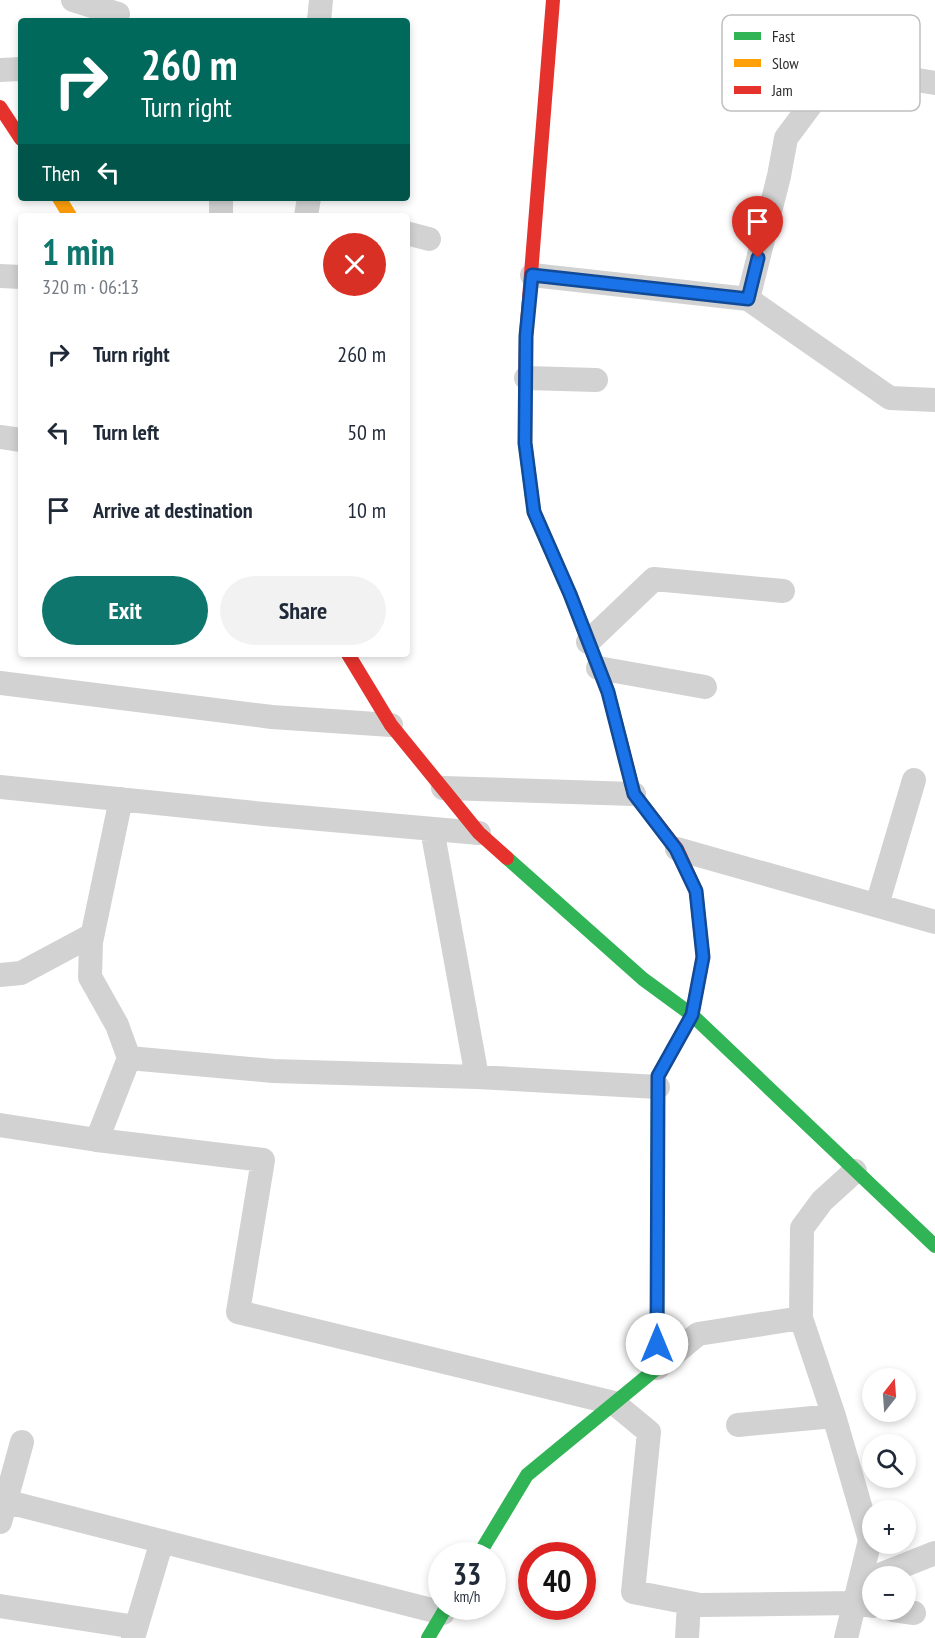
<!DOCTYPE html>
<meta charset="utf-8">
<style>
:root{--surface:#fff;--page:#f2f2f3;--text:#1f2937;--muted:#747a83;--accent:#0f766e}
body{margin:0;font-family:"PT Sans Narrow",sans-serif;background:var(--page);color:var(--text);height:100vh;display:flex;flex-direction:column;font-size:22px;white-space:nowrap}
*{box-sizing:border-box;margin:0}
p{font-size:20px;color:var(--muted)}
.icon{flex:none;width:33px;height:33px;fill:none;stroke:currentColor;stroke-width:2;stroke-linecap:round;stroke-linejoin:round}
.map{position:relative;flex:1;overflow:hidden}
.sheet{position:absolute;left:18px;top:213px;width:392px;height:444px;display:flex;flex-direction:column;background:var(--surface);border-radius:6px;box-shadow:0 3px 9px #0003}
.sheet>*{flex:none}
.top-card{position:absolute;left:18px;top:18px;width:392px;height:183px;border-radius:6px;box-shadow:0 3px 9px #0003;background:#00695c;color:#fff;overflow:hidden}
.needle{width:39px;rotate:17deg}
.controls{position:absolute;left:862px;top:1368px;display:grid;gap:12px}
.controls a{display:grid;place-items:center;width:54px;height:54px;border-radius:50%;background:var(--surface);box-shadow:0 3px 9px #0003;font-size:30px}
.speed{position:absolute;left:428px;top:1542px;display:flex;gap:12px;font-size:30px;font-weight:700;text-align:center}
.speed>*{display:grid;place-content:center;width:78px;height:78px;border-radius:50%;background:var(--surface);box-shadow:0 3px 9px #0003;line-height:1}
.speed small{font-size:15px;font-weight:400}
.speed .limit{border:9px solid #d22;background:#fff;color:#111}
.pin{position:absolute;display:grid;place-items:center;width:51px;height:51px;color:#fff;margin:-62px -26px;border-radius:50% 50% 50% 0;rotate:-45deg;box-shadow:0 0 6px #0007}
.pin .icon{rotate:45deg}
.me{position:absolute;width:66px;margin:-33px;rotate:0deg;stroke-linejoin:round;filter:drop-shadow(0 0 4px #0008)}
.turn{display:flex;align-items:center;gap:21px;height:126px;padding:0 24px;font-size:27px}
.turn .icon{width:78px;height:78px;stroke-width:2.5}
.turn b{display:block;font-size:42px;line-height:51px}
.then{display:flex;align-items:center;height:57px;padding:0 24px;background:#0003;gap:12px;font-size:22px}
.round{display:grid;place-items:center;flex:none;width:63px;height:63px;border-radius:32px;background:var(--page)}
.head{display:flex;align-items:center;justify-content:space-between;height:102px;padding:0 24px}
h1{font-size:36px;font-weight:600;line-height:45px;color:var(--accent)}
.cta{display:flex;gap:12px;margin-top:auto;padding:12px 24px}
.cta a{flex:1;height:69px;border-radius:36px;background:var(--accent);color:#fff;font-size:24px;font-weight:600;line-height:69px;text-align:center}
.cta a+a{background:var(--page);color:var(--text)}
ul{padding:0;list-style:none}
li{display:flex;align-items:center;gap:18px;height:78px;padding:0 24px}
li div{flex:1}
li b{display:block;font-size:22px}
li em{font-style:normal}
.map>svg:first-child{display:block}
.lines{fill:none;stroke-linecap:round;stroke-linejoin:round}
.street{stroke:#d2d2d2;stroke-width:24}
.fast{stroke:#30b455;stroke-width:14}
.slow{stroke:#ff9f0a;stroke-width:14}
.jam{stroke:#e5322d;stroke-width:14}
.route-casing{stroke:#114b97;stroke-width:15}
.route{stroke:#1a73e8;stroke-width:10}
.key{fill:#fff;stroke:#c0c0c0;stroke-width:1.5}
.key-label{font-size:16px;fill:#2d2d2d}
</style>
<div class="map">
<svg width="935" height="1638" viewBox="0 0 935 1638">
<rect width="100%" height="100%" fill="#fff"/>
<g class="lines">
<path class="street" d="M73,0L118,14
M319,21L321,0
M0,70L21,69
M221,198V216
M306,216L309,198
M406,233L429,239
M532,275L748,299L890,398L935,400
M0,276L21,277
M748,299L779,176L786,138L839,67L935,83
M526,378L596,380
M0,437L21,440
M588,642L654,579L783,591
M598,668L705,687
M0,683L272,717L391,725
M0,787L264,814L479,833
M443,788L634,794
M432,829L477,1077
M677,849L935,922
M877,905L914,780
M0,975L21,973L92,935
M129,1058L273,1071L477,1077L658,1087
M0,1125L97,1140L263,1160L238,1312L614,1403L649,1432L633,1592L700,1605L855,1603L873,1606
M97,1140L129,1058L117,1025L90,977L91,942L121,799
M801,1318L802,1228L822,1201L855,1171
M657,1368L698,1334L801,1318L834,1416L870,1540L846,1638
M738,1425L834,1416
M0,1500L443,1613
M0,1522L22,1442
M877,1576L935,1553
M0,1606L136,1627
M893,1610L914,1613
M133,1638L162,1541
M687,1638L689,1603"/>
<path class="fast" d="M525,399V443L534,512L570,594L608,692L620,738
M507,858L643,979L692,1015L935,1246
M478,1556L527,1475L657,1368L658,1076L672,1051
M428,1638L447,1606"/>
<path class="slow" d="M59,198L70,216"/>
<path class="jam" d="M0,107L21,139
M525,399L526,336L553,0
M348,654L391,725L479,833L507,858
M620,738L634,794L677,849L696,891L703,957L692,1015L672,1051"/>
</g>
<g class="lines">
<defs>
<path id="route" d="M657,1344L658,1076L692,1015L703,957L696,891L676,849L634,794L608,692L570,594L534,512L525,443L526,336L532,275L748,299L758,258"/>
</defs>
<use href="#route" class="route-casing"/>
<use href="#route" class="route"/>
</g>
<rect x="722" y="15" width="198" height="96" rx="9" class="key"/>
<rect x="734" y="32" width="27" height="8" fill="#30b455"/>
<rect x="734" y="59" width="27" height="8" fill="#ff9f0a"/>
<rect x="734" y="86" width="27" height="8" fill="#e5322d"/>
<g class="key-label">
<text x="772" y="42">Fast</text>
<text x="772" y="69">Slow</text>
<text x="772" y="96">Jam</text>
</g>
</svg>
<div class="controls">
<a><svg class="needle" viewBox="-14 -14 28 28"><path d="M0-13l5 13h-10z" fill="#e53935"/><path d="M0 13l5-13h-10z" fill="#747a83"/></svg></a>
<a><svg class="icon" aria-label="search" viewBox="0 0 24 24"><circle cx="10" cy="10" r="6"/><path d="M15 15l6 6"/></svg></a>
<a>+</a>
<a>−</a>
</div>
<div class="speed"><div>33<small>km/h</small></div><div class="limit">40</div></div>
<div class="pin" style="left:758px;top:258px;background:#d93025"><svg class="icon" aria-label="arrive" viewBox="0 0 24 24"><path d="M6 21V4h12l-3 4 3 4H6"/></svg></div>
<svg class="me" style="left:657px;top:1344px" viewBox="-20 -20 40 40"><circle r="19" fill="#fff"/><path d="M0-13L10 11 0 6-10 11z" fill="#1a73e8"/></svg>
<div class="top-card">
<div class="turn"><svg class="icon" aria-label="right" viewBox="0 0 24 24"><path d="M7 20v-9h11M14 6l5 5-5 5"/></svg><div><b>260 m</b>Turn right</div></div>
<div class="then">Then<svg class="icon" aria-label="left" viewBox="0 0 24 24"><path d="M17 20v-9H6M10 6l-5 5 5 5"/></svg></div>
</div>
<section class="sheet">
<div class="head"><div><h1>1 min</h1><p>320 m · 06:13</p></div><a class="round" style="background:#d93025;color:#fff"><svg class="icon" aria-label="close" viewBox="0 0 24 24"><path d="M6 6l12 12M18 6L6 18"/></svg></a></div>
<ul>
<li><svg class="icon" aria-label="right" viewBox="0 0 24 24"><path d="M7 20v-9h11M14 6l5 5-5 5"/></svg><div><b>Turn right</b></div><em>260 m</em></li>
<li><svg class="icon" aria-label="left" viewBox="0 0 24 24"><path d="M17 20v-9H6M10 6l-5 5 5 5"/></svg><div><b>Turn left</b></div><em>50 m</em></li>
<li><svg class="icon" aria-label="arrive" viewBox="0 0 24 24"><path d="M6 21V4h12l-3 4 3 4H6"/></svg><div><b>Arrive at destination</b></div><em>10 m</em></li>
</ul>
<div class="cta"><a>Exit</a><a>Share</a></div>
</section>
</div>
